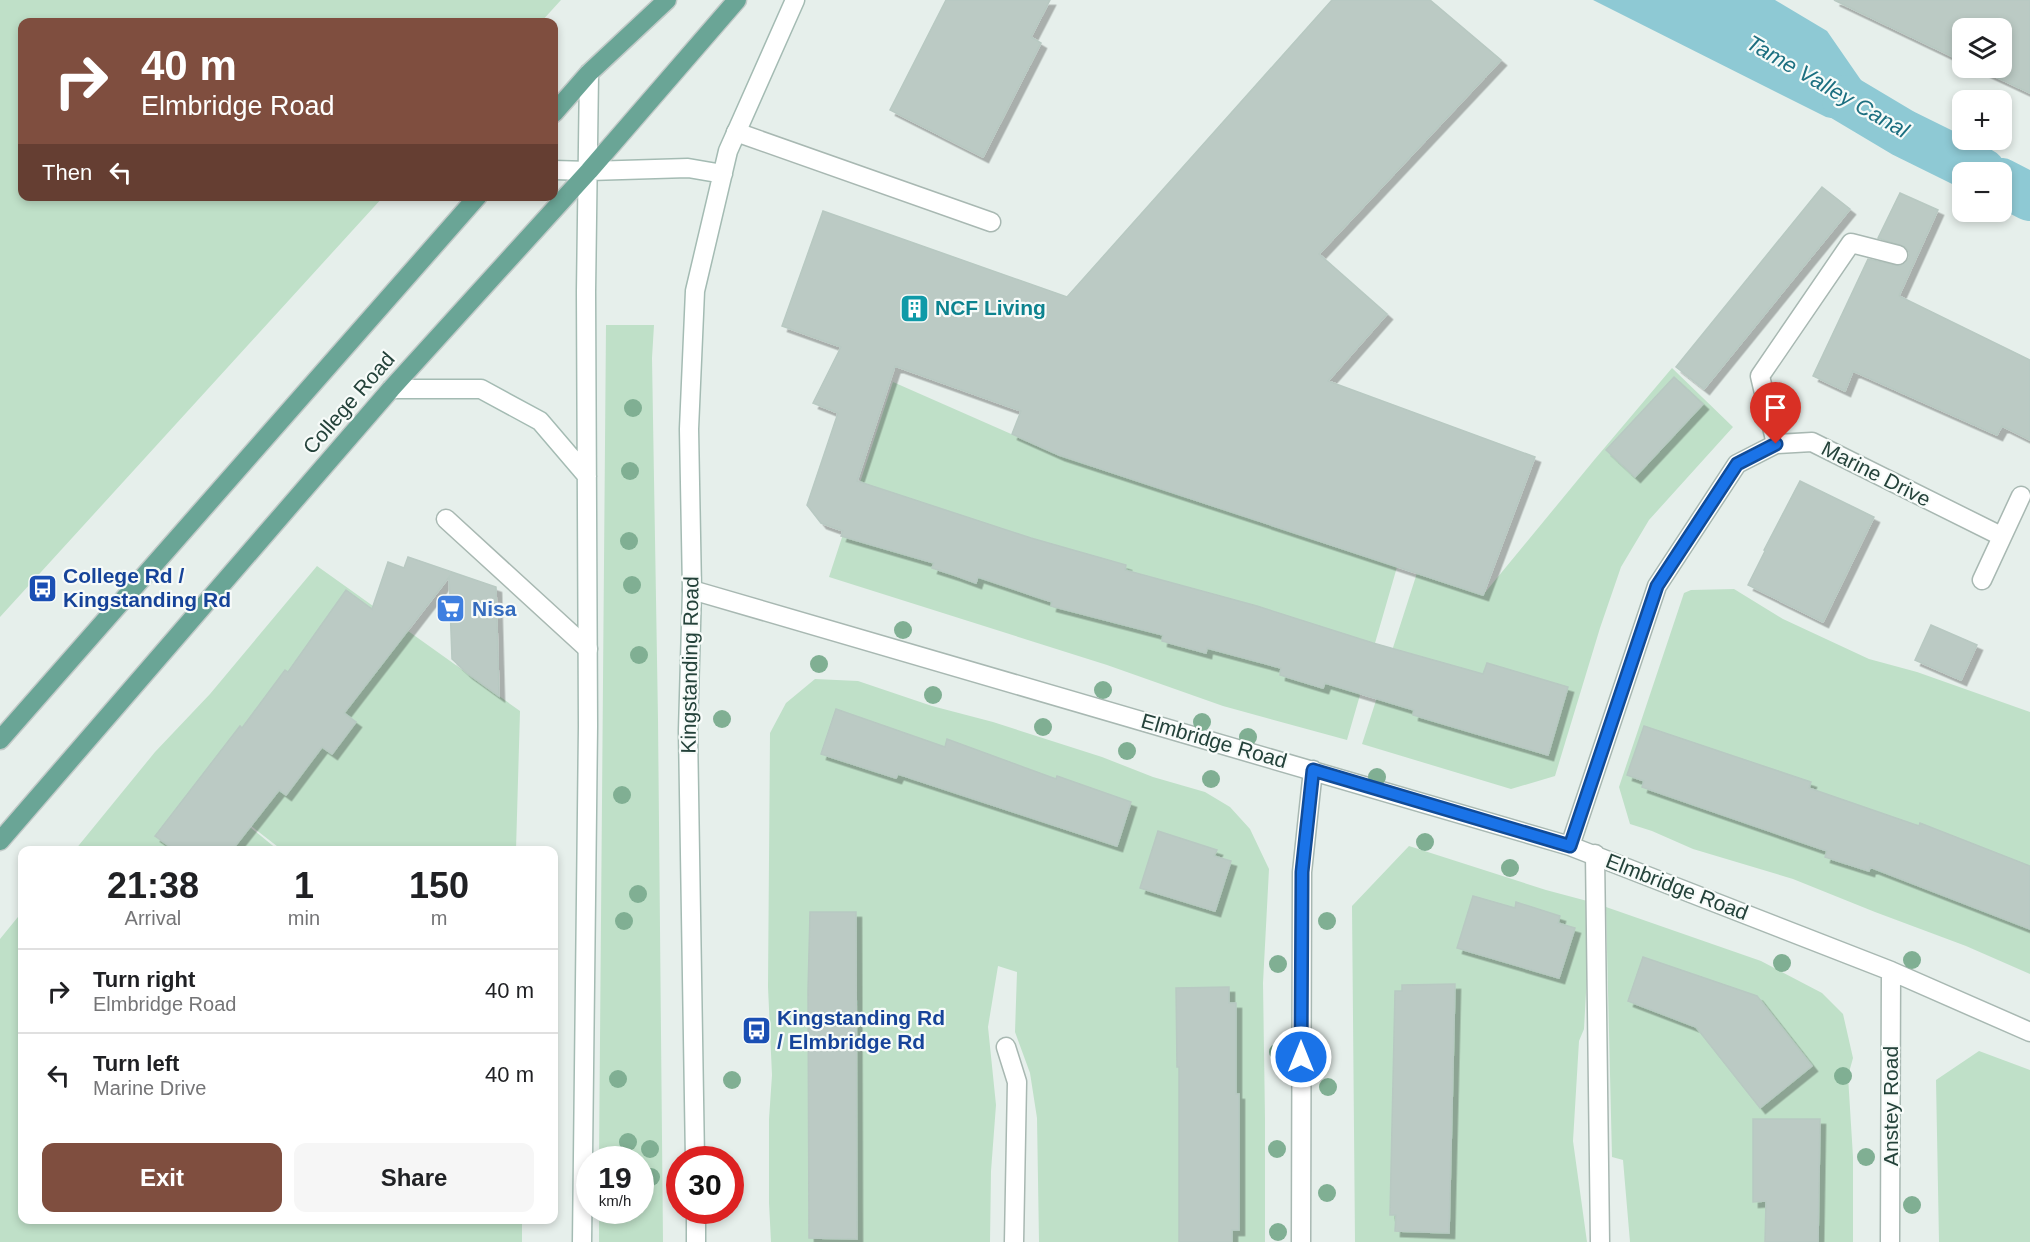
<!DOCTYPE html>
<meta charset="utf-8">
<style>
:root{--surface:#fff;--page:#f6f6f6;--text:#202124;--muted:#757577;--line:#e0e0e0;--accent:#7f4e3f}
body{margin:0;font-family:Helvetica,sans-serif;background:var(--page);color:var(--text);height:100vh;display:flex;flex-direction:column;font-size:22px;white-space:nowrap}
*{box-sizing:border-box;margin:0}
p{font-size:20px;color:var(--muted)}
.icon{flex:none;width:33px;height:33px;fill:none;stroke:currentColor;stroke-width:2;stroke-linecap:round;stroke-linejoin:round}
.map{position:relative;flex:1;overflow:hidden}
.panel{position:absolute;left:18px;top:846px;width:540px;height:378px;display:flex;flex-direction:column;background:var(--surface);border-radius:12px;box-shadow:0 3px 9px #0003}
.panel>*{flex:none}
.top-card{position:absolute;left:18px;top:18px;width:540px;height:183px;border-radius:12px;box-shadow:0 3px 9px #0003;background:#7f4e3f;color:#fff;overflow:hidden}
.fabs{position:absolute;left:1952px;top:18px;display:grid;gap:12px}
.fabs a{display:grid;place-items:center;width:60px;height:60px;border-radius:12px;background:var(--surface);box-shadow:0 3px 9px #0003;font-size:30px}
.speed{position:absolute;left:576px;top:1146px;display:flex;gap:12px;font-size:30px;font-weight:700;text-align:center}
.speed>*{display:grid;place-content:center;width:78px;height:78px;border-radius:50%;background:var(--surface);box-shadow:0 3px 9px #0003;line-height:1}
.speed small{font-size:15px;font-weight:400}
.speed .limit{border:9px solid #d22;background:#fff;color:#111}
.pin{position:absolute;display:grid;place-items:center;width:51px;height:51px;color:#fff;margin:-62px -26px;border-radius:50% 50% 50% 0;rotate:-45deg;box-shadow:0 0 6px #0007}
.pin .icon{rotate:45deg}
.me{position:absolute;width:66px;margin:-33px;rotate:0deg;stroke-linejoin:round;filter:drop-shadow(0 0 4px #0008)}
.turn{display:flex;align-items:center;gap:21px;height:126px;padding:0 24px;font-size:27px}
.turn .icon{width:78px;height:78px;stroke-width:2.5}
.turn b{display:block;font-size:42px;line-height:51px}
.then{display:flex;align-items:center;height:57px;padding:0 24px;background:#0003;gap:12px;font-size:22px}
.eta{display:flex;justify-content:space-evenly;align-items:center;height:102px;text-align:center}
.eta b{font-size:36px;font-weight:700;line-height:42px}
.primary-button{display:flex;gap:12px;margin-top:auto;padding:12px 24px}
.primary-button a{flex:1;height:69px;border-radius:12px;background:var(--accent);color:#fff;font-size:24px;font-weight:700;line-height:69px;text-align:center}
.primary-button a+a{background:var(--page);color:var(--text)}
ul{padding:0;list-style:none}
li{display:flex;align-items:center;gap:18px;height:84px;padding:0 24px;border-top:2px solid var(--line)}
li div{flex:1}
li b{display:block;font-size:22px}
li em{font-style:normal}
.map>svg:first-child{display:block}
.green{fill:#bfe0c8}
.water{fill:#8ec9d4}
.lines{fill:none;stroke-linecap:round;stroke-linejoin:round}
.canal{stroke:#8ec9d4;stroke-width:48}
.building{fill:#bbcac4;stroke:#b8c9c2;stroke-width:1.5;filter:url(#shadow)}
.lane-casing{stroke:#a8b8b2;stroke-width:21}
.street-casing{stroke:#a8b8b2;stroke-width:21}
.secondary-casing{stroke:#a4bbb3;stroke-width:21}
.primary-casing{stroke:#c2cac8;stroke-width:21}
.lane{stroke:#fff;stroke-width:18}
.street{stroke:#fff;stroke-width:18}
.secondary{stroke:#fff;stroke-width:18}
.primary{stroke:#6aa596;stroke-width:18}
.tree{fill:#80af93}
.route-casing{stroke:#114b97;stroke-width:15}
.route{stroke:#1a73e8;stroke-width:10}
.labels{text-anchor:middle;stroke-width:4.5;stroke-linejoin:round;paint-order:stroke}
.culture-label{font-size:21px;font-weight:bold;fill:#0d838f;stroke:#f7fbf9;text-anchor:start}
.street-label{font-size:21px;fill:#24423a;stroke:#f7fbf9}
.transit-label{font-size:21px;font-weight:bold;fill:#164399;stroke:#f7fbf9;text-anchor:start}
.shop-label{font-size:21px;font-weight:bold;fill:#366cbe;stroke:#f7fbf9;text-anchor:start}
.water-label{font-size:22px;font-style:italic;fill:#1c6f80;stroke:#f7fbf9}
</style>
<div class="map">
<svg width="2030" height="1242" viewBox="0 0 2030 1242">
<defs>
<filter id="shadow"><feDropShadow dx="5.5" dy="5.5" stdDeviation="0" flood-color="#0004"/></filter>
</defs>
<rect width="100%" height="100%" fill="#e6efeb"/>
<path class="green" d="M0,0H561L541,22H22V196L383,197L0,617Z
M606,325H654L652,358L658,719L663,1242H599V1211L640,1210V1160L599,1159Z
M1672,368L1733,427L1649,520L1621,567L1600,628L1555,776L1511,789L1362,744L1417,573L1483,595L1595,459Z
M893,382L1059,455L1397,567L1347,740L1223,706L1107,665L829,577Z
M317,566L520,711L516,850H282L206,791L278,850H75L155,752L210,694Z
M1734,589L1783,619L1869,659L1917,672L2030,712V974L1966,946L1875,912L1793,879L1693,849L1652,831L1630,824L1619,787L1684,593L1691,590Z
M815,679L858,681L932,706L993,722L1102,757L1153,777L1205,792L1230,807L1250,829L1269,869L1263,983L1265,1118V1242H1039L1037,1118L1030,1073L1015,1032L1017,972L998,966L988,1027L996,1105L991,1171L990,1242H771L769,1203V1119L772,1075L768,987L770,733L786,703Z
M1409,846L1546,890L1591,902L1584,1029L1579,1041L1573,1141L1587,1242H1355L1352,906Z
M1606,907L1761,961L1822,993L1843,1014L1853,1058L1848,1076L1853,1157V1242H1630L1623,1160L1612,1157Z
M22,912V1220H522V1242H0V939Z
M1979,1051L2030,1070V1242H1939L1936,1080Z"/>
<path class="water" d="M1593,0H1775L1827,31L1874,99L1903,133L1826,117Z"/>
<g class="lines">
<path class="canal" d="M1846,99L1903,133L1982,172
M2001,182L2030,197"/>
</g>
<path class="building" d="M946,0H1050L1031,37L1041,43L983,157L890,110Z
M1332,0H1430L1501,60L1319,254L1387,314L1328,381L1535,457L1483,595L1059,455L1012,434L1021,411L895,366L857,481L1031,538L1126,565L1125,570L1257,606L1373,643L1483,674L1487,663L1568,687L1548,755L1413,715L1414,710L1325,683L1323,688L1280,675L1281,668L1207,648L1206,653L1162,641L1163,635L1051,606L1052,602L978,577L976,583L954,575L932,568L934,563L841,536L843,531L821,523L807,505L838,413L813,403L841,347L782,326L823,211L1067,297Z
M1834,0H2030V93L1977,68H2001V28H1962V61Z
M1822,187L1850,209L1704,389L1676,367Z
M1900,193L1938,210L1899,296L2030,360V440L2002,426L1997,435L1853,371L1845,391L1813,376L1868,259L1900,266L1909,258V251L1905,247L1878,238Z
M1674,377L1703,404L1635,477L1606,450Z
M1800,481L1874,517L1823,622L1748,585L1765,551L1764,550Z
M408,557L496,587L499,696L467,673L452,659L449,577L344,713L356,722L332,754L322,747L286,795L279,790L232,850H175L155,836L240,726L242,728L285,670L288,672L346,590L372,609L388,562L404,568Z
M1931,625L1977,645L1961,680L1915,660Z
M836,709L945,747L947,739L1056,779L1057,776L1131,802L1117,846L898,774L896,778L821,754Z
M1644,726L1811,782L1809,788L1919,826L1920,823L2030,866V929L1870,867L1869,871L1825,857L1827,851L1642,787L1644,781L1627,775Z
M1158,831L1217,850L1214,856L1231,861L1215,911L1140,888Z
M1473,896L1515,908L1516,902L1560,916L1558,923L1575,928L1559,978L1457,948Z
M810,912H856L857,1239L809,1238L808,991Z
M1643,957L1757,996L1812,1066L1760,1108L1696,1027L1628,1001Z
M1455,984L1449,1233L1395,1231L1396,1215H1390L1395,991H1402V985Z
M1229,987V1003H1236V1094H1239V1230H1232V1242H1179V1067H1177L1176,988Z
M1753,1119H1820L1818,1242H1765L1766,1201L1753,1202Z"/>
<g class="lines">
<defs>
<path id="lane" d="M736,132L991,222
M1776,444L1760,376L1851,243L1898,255
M446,519L588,649
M1595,854L1600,1242
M1006,1047L1017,1082L1014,1242"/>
<path id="street" d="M1982,580L2021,496
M692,590L1570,846L1891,971L2030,1032
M1570,846L1657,586L1737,464L1776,444L1812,442L2001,536
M1301,1242L1302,872L1313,770
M1890,1242L1891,971"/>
<path id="secondary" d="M554,170L589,171L688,168L723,174
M391,389H481L540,421L587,476
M695,1160L688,731L692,590L689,429L695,291L728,151L795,0
M696,1210V1242
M582,1242L588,726L586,292L589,73"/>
<path id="primary" d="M554,113L589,73L667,0
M0,740L478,196
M0,841L391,389L589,171L737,0"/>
</defs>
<use href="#lane" class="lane-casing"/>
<use href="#street" class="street-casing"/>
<use href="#secondary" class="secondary-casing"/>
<use href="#primary" class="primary-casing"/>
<use href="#lane" class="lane"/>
<use href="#street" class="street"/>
<use href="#secondary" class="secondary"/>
<use href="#primary" class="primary"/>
</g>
<g class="tree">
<circle cx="633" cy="408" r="9"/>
<circle cx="630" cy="471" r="9"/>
<circle cx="629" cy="541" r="9"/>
<circle cx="632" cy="585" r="9"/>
<circle cx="903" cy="630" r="9"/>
<circle cx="639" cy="655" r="9"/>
<circle cx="819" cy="664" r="9"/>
<circle cx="1103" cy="690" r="9"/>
<circle cx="933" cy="695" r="9"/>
<circle cx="722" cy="719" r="9"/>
<circle cx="1202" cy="722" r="9"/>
<circle cx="1043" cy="727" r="9"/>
<circle cx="1248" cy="737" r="9"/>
<circle cx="1127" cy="751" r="9"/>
<circle cx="1377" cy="777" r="9"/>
<circle cx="1211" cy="779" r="9"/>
<circle cx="622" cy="795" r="9"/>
<circle cx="1425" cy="842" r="9"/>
<circle cx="1510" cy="868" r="9"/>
<circle cx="638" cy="894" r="9"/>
<circle cx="624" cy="921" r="9"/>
<circle cx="1327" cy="921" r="9"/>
<circle cx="1912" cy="960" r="9"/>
<circle cx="1782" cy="963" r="9"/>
<circle cx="1278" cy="964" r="9"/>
<circle cx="1278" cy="1052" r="9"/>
<circle cx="1843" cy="1076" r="9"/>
<circle cx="618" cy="1079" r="9"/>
<circle cx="732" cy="1080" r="9"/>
<circle cx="1328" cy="1087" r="9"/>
<circle cx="628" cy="1142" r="9"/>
<circle cx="650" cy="1149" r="9"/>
<circle cx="1277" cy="1149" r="9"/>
<circle cx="1866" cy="1157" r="9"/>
<circle cx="651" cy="1177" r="9"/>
<circle cx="1327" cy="1193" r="9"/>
<circle cx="1912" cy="1205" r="9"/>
<circle cx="1278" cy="1232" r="9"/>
</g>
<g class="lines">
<defs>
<path id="route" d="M1301,1057L1302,872L1313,770L1570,846L1657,586L1737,464L1776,444"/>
</defs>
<use href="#route" class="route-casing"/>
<use href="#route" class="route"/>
</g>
<defs>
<symbol id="building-square" viewBox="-11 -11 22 22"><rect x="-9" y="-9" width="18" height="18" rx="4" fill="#0f9aa8" stroke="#f7fbf9"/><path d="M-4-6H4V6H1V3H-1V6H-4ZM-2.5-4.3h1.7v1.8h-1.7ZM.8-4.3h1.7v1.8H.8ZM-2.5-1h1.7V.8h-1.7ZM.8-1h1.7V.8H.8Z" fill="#fff"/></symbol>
<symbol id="bus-square" viewBox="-11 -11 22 22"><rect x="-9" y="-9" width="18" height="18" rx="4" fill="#1a4fb4" stroke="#f7fbf9"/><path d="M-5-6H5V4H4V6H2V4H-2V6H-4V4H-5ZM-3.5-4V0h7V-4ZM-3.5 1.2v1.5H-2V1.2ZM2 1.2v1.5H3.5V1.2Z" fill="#fff"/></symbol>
<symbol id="supermarket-square" viewBox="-11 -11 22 22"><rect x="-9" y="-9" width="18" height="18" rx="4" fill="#3f7fe0" stroke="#f7fbf9"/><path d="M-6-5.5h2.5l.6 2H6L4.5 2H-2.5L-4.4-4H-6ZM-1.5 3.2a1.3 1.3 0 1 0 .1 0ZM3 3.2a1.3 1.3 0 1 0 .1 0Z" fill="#fff"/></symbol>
</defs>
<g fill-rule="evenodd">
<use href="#building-square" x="898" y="292" width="33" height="33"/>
<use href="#bus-square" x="26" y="572" width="33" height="33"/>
<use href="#supermarket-square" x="434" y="592" width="33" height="33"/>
<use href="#bus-square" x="740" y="1014" width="33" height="33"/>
</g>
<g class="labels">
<g class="culture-label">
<text x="935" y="315">NCF Living</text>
</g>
<g class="street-label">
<text transform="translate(349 403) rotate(-49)" y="7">College Road</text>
<text transform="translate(1876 474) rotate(27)" y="7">Marine Drive</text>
<text transform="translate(690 665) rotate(-89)" y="7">Kingstanding Road</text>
<text transform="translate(1214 741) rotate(16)" y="7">Elmbridge Road</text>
<text transform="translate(1677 887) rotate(21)" y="7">Elmbridge Road</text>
<text transform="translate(1891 1106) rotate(-90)" y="7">Anstey Road</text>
</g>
<g class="transit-label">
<text x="63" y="583">College Rd /<tspan x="63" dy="24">Kingstanding Rd</tspan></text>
<text x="777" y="1025">Kingstanding Rd<tspan x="777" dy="24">/ Elmbridge Rd</tspan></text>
</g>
<g class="shop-label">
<text x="472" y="616">Nisa</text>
</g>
<g class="water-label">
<text transform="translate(1828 86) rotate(30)" y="8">Tame Valley Canal</text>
</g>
</g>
</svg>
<div class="fabs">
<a><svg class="icon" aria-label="layers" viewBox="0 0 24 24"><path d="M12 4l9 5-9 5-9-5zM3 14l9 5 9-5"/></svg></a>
<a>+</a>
<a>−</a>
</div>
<div class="speed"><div>19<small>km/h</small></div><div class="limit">30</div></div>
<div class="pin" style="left:1776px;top:444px;background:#d93025"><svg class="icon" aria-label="arrive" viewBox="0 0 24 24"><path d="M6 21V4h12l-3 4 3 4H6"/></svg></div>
<svg class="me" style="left:1301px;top:1057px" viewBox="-20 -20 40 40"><circle r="17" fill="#1a73e8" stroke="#fff" stroke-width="3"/><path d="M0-11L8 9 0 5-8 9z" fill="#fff"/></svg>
<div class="top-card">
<div class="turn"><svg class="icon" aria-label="right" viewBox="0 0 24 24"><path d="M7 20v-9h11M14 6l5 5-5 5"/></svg><div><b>40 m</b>Elmbridge Road</div></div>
<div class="then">Then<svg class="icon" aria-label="left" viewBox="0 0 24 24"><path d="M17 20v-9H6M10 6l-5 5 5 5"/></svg></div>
</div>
<section class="panel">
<div class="eta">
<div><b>21:38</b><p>Arrival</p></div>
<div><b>1</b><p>min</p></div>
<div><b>150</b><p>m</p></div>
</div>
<ul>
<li><svg class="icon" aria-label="right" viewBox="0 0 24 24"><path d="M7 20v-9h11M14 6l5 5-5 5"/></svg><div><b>Turn right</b><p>Elmbridge Road</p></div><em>40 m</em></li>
<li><svg class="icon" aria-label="left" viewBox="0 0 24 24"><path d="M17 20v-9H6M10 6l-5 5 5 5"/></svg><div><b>Turn left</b><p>Marine Drive</p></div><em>40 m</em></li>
</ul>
<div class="primary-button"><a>Exit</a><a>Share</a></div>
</section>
</div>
